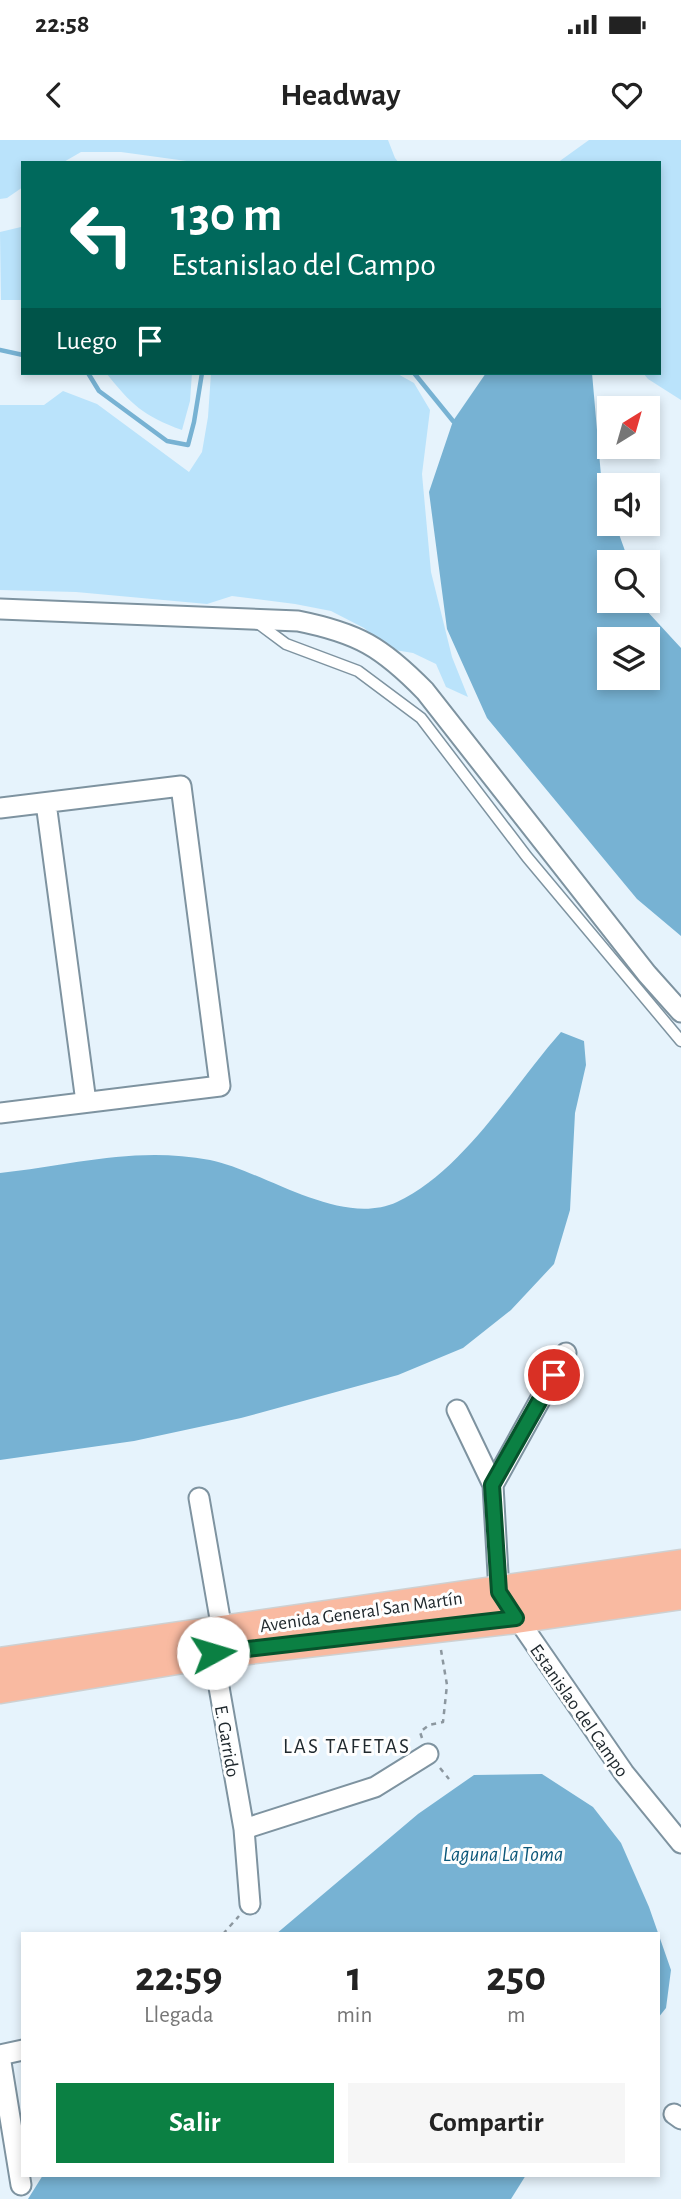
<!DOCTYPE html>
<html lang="es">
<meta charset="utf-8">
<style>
:root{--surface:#fff;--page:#f6f6f6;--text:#222;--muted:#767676;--accent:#0b8043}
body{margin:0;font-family:"Alegreya Sans",sans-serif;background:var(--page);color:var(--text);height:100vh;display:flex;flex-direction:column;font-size:26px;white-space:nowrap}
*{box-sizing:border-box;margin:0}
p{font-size:23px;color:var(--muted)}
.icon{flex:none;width:38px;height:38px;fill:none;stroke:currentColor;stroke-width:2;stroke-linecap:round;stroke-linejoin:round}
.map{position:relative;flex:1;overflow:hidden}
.side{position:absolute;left:21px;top:1792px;width:639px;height:245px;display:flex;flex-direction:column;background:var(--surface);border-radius:0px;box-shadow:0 4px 10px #0003}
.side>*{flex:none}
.banner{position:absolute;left:21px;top:21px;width:640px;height:214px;border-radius:0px;box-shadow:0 4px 10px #0003;background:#00695c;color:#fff;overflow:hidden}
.needle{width:46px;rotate:37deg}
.buttons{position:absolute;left:597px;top:256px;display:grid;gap:14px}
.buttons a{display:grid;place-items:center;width:63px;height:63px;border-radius:0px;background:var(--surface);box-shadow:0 4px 10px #0003;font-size:35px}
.pin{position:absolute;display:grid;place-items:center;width:60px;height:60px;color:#fff;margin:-30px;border:4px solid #fff;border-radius:50%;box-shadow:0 2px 7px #0007}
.me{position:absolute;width:77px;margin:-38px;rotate:84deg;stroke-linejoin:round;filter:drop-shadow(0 0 5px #0008)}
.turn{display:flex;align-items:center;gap:24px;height:147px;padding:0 35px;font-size:32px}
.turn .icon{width:91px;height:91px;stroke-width:2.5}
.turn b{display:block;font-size:49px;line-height:60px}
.then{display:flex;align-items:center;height:66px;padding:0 35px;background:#0003;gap:14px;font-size:26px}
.eta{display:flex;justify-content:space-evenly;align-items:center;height:119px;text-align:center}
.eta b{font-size:42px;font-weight:700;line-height:49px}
.cta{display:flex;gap:14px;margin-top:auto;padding:14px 35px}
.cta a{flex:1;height:80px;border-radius:0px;background:var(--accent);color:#fff;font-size:28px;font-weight:700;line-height:80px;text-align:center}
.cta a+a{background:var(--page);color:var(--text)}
.status{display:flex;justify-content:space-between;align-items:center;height:49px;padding:0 35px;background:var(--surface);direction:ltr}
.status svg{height:19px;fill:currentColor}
header{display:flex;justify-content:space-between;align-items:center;height:91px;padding:0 35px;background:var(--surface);font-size:32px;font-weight:700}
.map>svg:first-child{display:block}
.green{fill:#bae3fb}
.water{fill:#77b2d3;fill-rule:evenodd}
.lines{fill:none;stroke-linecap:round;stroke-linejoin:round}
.stream{stroke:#77b2d3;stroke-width:4.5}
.lane-casing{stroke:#7e93a0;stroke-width:13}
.street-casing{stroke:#7e93a0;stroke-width:23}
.primary-casing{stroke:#ced0d1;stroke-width:33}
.path{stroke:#8c979f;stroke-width:2.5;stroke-dasharray:5 5;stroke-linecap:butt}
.lane{stroke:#fff;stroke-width:10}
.street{stroke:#fff;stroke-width:19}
.primary{stroke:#f9baa1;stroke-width:30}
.route-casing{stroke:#07532c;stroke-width:18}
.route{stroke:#0b8043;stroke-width:12}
.labels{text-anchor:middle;stroke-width:6;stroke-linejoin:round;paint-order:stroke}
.street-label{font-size:19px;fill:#20292e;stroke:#fefefe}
.neighbourhood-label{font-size:21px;letter-spacing:2px;fill:#20292e;stroke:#fefefe}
.water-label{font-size:21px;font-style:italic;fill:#0e587a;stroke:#fefefe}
</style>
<div class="status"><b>22:58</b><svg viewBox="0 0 49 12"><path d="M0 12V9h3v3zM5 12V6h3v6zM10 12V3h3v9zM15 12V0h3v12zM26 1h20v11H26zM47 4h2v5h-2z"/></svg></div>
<header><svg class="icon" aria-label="back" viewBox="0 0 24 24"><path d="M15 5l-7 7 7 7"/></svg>Headway<svg class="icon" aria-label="heart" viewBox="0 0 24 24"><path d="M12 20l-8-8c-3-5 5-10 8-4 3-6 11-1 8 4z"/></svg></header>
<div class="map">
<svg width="681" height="2059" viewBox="0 0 681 2059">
<rect width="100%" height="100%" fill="#e6f3fc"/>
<path class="green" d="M0,0H388L395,18L399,23H201L121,12H81L62,23H23V47L7,58L0,59Z
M589,0H681V260L648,239L643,233H660V23H557Z
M21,87L23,160H1L0,92Z
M106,233H192L190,261L182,290C143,276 131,264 106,233Z
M211,233H396L414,243L430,270L422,334L431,432L452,517L468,557L446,547L436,524L413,513L389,509L364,488L331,471L295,464L232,456L207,464L76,452L0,450V265H44L63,251L97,264L189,332L202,312L208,277Z"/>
<path class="water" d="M486,233H592L602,347L609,366V383H615L629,422H609V460H643L646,470L681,508V796L637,759L487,578L447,489L429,352L453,281ZM609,499H648V537H609Z
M561,892L584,901L586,925L575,973L570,1070L554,1124L511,1170L463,1208L398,1235L241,1278L134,1301L0,1320V1033C73,1025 135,1006 210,1020C264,1031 340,1088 397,1062C463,1032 514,945 561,892Z
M542,1634L593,1667L621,1703L649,1767L671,1830L666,1868L658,1878V1794H276L418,1674L474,1635Z
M43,2035H526L511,2059H28Z"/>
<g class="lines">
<path class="stream" d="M0,210L23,215
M88,233L99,251L167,301L188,305L194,282L202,233
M414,233L453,281"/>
<defs>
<path id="lane" d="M255,481L286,504L358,531L421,578L527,717L681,901"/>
<path id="street" d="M0,469L298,481C358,493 382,507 425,551L647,834L681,872
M46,663L86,962
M0,668L181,646L220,946L0,973
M566,1213L493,1345L499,1452L624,1633L681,1703
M457,1270L493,1345
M199,1358L222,1490L213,1513L244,1689L250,1764
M244,1689L375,1647L428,1614
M0,1915L23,1910
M0,1916L21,2045
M674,1974L681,1979"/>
<path id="primary" d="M0,1523L681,1425
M0,1548L213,1513L516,1478L681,1454"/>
</defs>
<use href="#lane" class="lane-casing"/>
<use href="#street" class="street-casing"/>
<use href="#primary" class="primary-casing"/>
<path class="path" d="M422,1598L420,1592L429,1585L443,1582L447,1545L441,1510
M440,1628L449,1639
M223,1794L239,1776"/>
<use href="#lane" class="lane"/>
<use href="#street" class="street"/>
<use href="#primary" class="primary"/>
</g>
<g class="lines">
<defs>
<path id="route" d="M213,1513L516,1478L499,1452L492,1345L554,1235"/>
</defs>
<use href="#route" class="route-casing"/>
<use href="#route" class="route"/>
</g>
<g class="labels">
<g class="street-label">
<text transform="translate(361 1471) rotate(-8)" y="7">Avenida General San Martín</text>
<text transform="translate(580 1570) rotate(55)" y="7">Estanislao del Campo</text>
<text transform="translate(228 1601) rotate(80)" y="7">E. Garrido</text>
</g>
<g class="neighbourhood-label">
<text x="347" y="1613">LAS TAFETAS</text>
</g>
<g class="water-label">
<text x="503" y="1721">Laguna La Toma</text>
</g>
</g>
</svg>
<div class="buttons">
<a><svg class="needle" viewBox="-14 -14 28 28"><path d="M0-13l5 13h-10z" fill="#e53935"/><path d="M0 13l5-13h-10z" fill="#767676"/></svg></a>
<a><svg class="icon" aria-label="sound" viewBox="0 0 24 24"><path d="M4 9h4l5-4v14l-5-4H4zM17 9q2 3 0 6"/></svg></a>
<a><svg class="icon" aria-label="search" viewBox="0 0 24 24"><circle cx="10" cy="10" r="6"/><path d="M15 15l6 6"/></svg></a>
<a><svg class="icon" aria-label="layers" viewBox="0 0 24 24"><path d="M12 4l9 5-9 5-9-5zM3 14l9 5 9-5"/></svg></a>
</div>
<div class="pin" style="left:554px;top:1235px;background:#d93025"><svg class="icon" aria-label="arrive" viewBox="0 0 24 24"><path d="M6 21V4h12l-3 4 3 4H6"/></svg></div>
<svg class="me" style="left:213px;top:1513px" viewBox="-20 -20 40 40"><circle r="19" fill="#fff"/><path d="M0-13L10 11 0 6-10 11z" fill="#0b8043"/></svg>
<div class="banner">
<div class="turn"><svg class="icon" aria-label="left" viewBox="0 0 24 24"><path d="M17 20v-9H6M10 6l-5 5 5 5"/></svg><div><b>130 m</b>Estanislao del Campo</div></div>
<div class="then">Luego<svg class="icon" aria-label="arrive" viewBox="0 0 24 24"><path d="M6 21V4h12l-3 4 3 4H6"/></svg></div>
</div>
<section class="side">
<div class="eta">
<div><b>22:59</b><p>Llegada</p></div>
<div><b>1</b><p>min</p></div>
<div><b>250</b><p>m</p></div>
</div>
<div class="cta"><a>Salir</a><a>Compartir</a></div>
</section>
</div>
